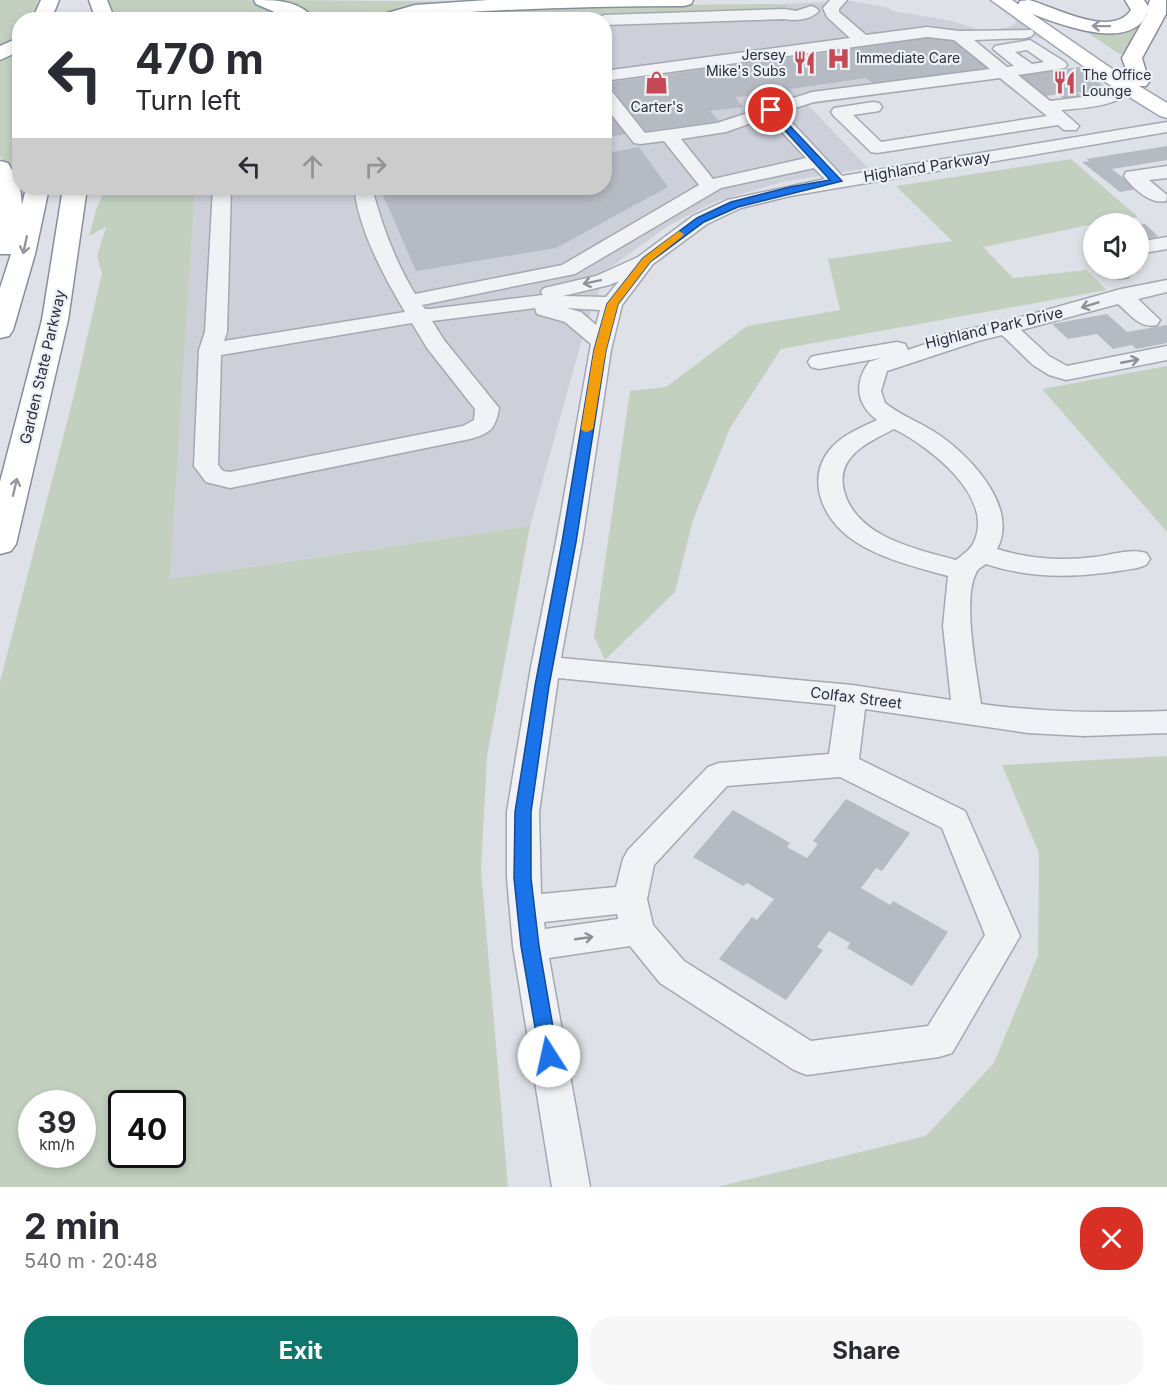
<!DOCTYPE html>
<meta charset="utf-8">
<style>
:root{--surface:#fff;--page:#f7f7f7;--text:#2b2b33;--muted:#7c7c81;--accent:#0f766e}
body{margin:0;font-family:Inter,sans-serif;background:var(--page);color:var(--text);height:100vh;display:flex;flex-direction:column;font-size:22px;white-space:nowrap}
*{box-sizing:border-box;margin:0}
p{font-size:20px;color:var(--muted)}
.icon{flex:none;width:33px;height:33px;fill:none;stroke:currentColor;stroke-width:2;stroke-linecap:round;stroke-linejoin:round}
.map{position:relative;height:1187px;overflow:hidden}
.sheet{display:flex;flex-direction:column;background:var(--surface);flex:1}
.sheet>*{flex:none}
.hud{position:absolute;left:12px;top:12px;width:600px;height:183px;border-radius:24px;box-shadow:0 3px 9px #0003;background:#fff;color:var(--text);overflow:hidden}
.tools{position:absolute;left:1083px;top:213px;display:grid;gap:12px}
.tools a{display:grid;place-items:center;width:66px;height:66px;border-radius:50%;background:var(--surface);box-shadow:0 3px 9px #0003;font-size:30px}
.speed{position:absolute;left:18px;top:1090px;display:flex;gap:12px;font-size:30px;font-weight:700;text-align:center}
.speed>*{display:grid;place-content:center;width:78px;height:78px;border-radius:50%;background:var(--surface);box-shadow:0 3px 9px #0003;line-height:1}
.speed small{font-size:15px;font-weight:400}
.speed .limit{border:3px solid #111;border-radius:9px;background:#fff;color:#111}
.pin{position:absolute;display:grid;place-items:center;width:51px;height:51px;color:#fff;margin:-26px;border:3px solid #fff;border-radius:50%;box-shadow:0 2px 6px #0007}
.me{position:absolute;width:66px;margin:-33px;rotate:350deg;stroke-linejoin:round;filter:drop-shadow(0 0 4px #0008)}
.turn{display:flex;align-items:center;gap:21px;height:126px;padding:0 24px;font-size:27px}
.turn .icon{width:78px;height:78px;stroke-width:2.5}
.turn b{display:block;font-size:42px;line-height:51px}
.lanes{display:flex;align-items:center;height:57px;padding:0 24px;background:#0003;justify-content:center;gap:30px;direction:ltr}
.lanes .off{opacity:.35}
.round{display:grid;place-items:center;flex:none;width:63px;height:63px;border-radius:24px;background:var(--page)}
.head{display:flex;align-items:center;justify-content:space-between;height:102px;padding:0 24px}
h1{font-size:36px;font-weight:700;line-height:45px}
.action{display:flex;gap:12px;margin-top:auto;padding:12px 24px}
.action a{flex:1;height:69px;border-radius:24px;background:var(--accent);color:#fff;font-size:24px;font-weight:700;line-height:69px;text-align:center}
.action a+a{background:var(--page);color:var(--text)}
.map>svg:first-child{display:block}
.built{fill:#cdd0d9}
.green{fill:#c3d0c0;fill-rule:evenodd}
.building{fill:#b6bac3}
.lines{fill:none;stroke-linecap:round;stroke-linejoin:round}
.minor-casing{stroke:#a4a8b1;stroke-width:3}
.major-casing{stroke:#9ea5b2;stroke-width:3}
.highway-casing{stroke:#878e9c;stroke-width:3}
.minor{fill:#f1f2f5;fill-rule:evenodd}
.major{fill:#fff;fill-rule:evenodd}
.highway{fill:#fff;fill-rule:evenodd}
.oneway{stroke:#94979e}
.oneway2{stroke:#8c9099}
.route{fill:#1a73e8;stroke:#114b97;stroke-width:1.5}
.slow{fill:#f59e0b}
.labels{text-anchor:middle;stroke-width:4.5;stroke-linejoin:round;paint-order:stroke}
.far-poi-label{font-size:14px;fill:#282f3d;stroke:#edf0f5;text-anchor:start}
.street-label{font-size:15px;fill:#282f3d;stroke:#edf0f5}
</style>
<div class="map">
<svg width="1167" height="1187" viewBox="0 0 1167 1187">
<rect width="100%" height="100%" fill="#dee1e7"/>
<path class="built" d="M851,1L889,8L893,11L952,21L985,32L1012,26L1016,23L1015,17L1049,41L1029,35L972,40L1002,79L808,105L868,168L782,182L714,202L668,226L608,269L587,321L530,526L170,579L195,188H604V20L422,19Z"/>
<path class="green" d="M0,0H38L35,19L20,20L19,38L0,50Z
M109,0H249L273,6L295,19L110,20Z
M275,0L493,2L393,13L375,19L313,20L295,8Z
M767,4L786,5L802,11L527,19L394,20L406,16L533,6Z
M1136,25L1143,26L1125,56L1116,52L1084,30Z
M19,48L20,163L16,184L11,171L0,156V58Z
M1071,159L1138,217L1094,224L983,247L1013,278L1086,270L1107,290L781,349L730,428L693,520L675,592L605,660L594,637L630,391L666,387L747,326L840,310L828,259L952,241L896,186Z
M106,188H195L170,579L530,526L487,756L481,870L508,1187H0V682L73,399L102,273L97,256L106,227L89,236L97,207ZM32,1104H82V1155H32ZM122,1104H172V1155H122Z
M1167,366V532L1042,389Z
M1167,756V1187H717L926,1136L994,1063L1038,956L1039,853L1002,765Z"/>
<path class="building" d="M930,36L955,41L992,70L876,86L866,78L790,89L792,92L735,97L743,107L710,111L719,121L641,132L604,88V83L833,52L831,50Z
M1079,67L1109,90L1082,93L1076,92L1085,98L1067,101L1058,94L1046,96L1020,75Z
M604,98L629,134L604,137Z
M604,140L613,152L639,147L668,187L556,248L416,271L380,188H604Z
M1167,146V160L1112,169L1137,189L1120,192L1082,162L1089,161L1086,159Z
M1145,224L1154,232L1158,237L1138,240V225Z
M1107,314L1127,332L1167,325V343L1136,349L1132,345L1113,349L1097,334L1068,339L1052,324Z
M846,799L910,833L882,871L876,868L861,888L890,905L893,901L948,932L912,986L847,948L850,943L829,931L817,947L823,950L786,1000L719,959L752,917L757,920L774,899L747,883L743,886L693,857L733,810L790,843L787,847L807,858L818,844L813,841Z"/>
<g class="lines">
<defs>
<path id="minor" d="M830,0H847L839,9V12L866,35L927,27L959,31L1032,30L1034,33L1032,36L1026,38L974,40L1007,67L1014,66L993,49L995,46L1030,40L1065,62L1067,65L1065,68L1018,75L1050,101L1098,95L1126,82L1134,87C1120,107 1084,108 1061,110L1079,126L1076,130H1064L1058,125L877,153L871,152L834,116L831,112L834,108L873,102L879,103L882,107L879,111L853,115L881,142L1047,116L1000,78L814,102L782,112L842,176L1167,122V132L790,196L741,208L707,224L653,264L622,305L611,350L582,542L561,658L852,685L951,700L943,626L948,576C916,567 881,559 853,540C822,519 804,477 833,446C845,434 862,427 877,420C856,404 854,383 869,362L881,358L819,369L811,367L808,362L811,357L819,355L897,342L905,344L908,350L943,338L945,334L1004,322L1121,289L1167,280V292L1138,299L1160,320L1157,325C1140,329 1130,314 1118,304L1021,330L1049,356L1067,366L1167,346V360L1066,380L1049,375L1033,365L1002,335L978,341L887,371L881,391L885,403C900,415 917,421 933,431C967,452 1020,506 997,549C1029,559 1062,561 1095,557C1112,555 1130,548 1146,553L1150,559L1146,565L1137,568C1085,577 1037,581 986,564C983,566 977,569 976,573C962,600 977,674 981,704C1045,713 1103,713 1167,711V733L1084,736L1028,733L865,709L859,759L965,811L1020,936L952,1053L939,1057L807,1075L794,1070L660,983L630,946L549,958L590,1187H552L513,946L507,878V812L531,667L556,542L591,344L565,322L537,314L535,308L432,321L444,340L499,408C496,428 490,434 470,439L230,488L206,482L194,466L199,350L205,332L213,188H231L227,332L224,341L405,312C382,273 360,232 354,188H372C382,226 395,261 415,294L562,265L699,185L664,141L640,144L634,143L604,105V88L610,89L645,133L717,123L812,92L990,69L954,40L927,37L604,81V71L850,38L827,17L823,8ZM1027,50L1044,62L1032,64L1015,52ZM768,117L806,158L713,179L681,139L726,132ZM814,168L825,179L727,200L693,216L638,257L596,276L544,288L541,292L543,295L430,309H425L422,305L575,274L721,188ZM619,281L606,297L563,296L609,285ZM566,308L600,310L596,325L581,312ZM412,323L427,348L475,409L474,420L463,426L230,472L223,471L218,465L221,355ZM894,429C929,446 997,498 973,544C969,551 962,555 956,560C916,549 856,537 844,491C835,456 869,442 894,429ZM558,678L836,705L829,754L719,763L708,767L628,850L623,859L616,887L541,894L539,812ZM840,777L942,828L985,935L928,1026L811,1041L684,961L653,925L647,899L654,865L727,786ZM617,914L618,919L545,929L544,922Z
M811,6L816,8L819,11C810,20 796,21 784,19L604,25V20H597L604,15L784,9L796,11Z
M1167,166V178L1149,180L1167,195L1166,201C1151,205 1132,188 1124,176L1126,172Z
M1167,237V249L1138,254V242Z
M1106,268H1128L1131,273L1128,277C1118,280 1112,278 1106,268Z"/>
<path id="major" d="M991,0H1012L1121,75L1167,103V118L1160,116L1107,83Z"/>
<path id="highway" d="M41,0H59L51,20H32Z
M89,0H107L115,20H96Z
M254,0C276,0 300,0 315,20H293L256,4Z
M488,0H693L691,4L684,6C607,6 530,8 453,13C426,14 402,20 375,20L377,16L415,5Z
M1029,0C1055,7 1111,39 1131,10L1125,0H1144L1148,6L1150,0H1166V14L1142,58L1149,82L1146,86H1132L1122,58L1148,12C1145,16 1143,22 1140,24C1114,48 1048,20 1020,9L1018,5L1020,1Z
M20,37V51L0,60V46Z
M0,161L8,163L20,185L22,205L26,188H49L35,254L13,330L9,336L0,338V288L11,254H0Z
M63,188H87L68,320L16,544L11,551L0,554V482L42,320Z"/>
</defs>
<use href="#minor" class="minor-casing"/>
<use href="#major" class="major-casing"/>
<use href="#highway" class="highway-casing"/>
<use href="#minor" class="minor"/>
<use href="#major" class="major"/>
<use href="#highway" class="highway"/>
</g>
<defs><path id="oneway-shaft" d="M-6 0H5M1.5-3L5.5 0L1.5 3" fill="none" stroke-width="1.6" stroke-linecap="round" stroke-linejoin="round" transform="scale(1.5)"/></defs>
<g class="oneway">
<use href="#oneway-shaft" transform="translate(1101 26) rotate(-179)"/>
<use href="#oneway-shaft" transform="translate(25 245) rotate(102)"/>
<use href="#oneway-shaft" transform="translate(15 487) rotate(-77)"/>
</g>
<g class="oneway2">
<use href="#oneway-shaft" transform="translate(592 282) rotate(168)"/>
<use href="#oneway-shaft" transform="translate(1090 305) rotate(163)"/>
<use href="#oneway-shaft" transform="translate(1130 361) rotate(-11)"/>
<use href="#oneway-shaft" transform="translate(584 938) rotate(-8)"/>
</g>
<path class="route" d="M768,109H774L842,181L738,207L704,222L650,262L618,304L606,350L576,542L549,686L531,812V878L539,946L558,1056L555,1061L549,1064L542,1061L540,1056L521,946L514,878L515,812L535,686L562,542L594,350L607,304L643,258L697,218L731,202L790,187L830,180L768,112Z"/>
<path class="slow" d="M679,231L684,234L683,236L650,262L618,304L606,350L593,429L587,432L583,431L581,429L594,350L607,304L643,258Z"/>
<defs>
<symbol id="hospital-bare" viewBox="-9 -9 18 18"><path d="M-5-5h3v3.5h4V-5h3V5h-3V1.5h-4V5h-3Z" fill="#c44b55" stroke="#edf0f5" stroke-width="2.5" paint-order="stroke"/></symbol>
<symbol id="restaurant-bare" viewBox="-9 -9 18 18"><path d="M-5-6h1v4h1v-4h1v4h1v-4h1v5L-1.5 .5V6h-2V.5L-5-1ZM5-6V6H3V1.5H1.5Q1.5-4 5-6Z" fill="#c44b55" stroke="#edf0f5" stroke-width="2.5" paint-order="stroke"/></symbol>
<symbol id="shop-bare" viewBox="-9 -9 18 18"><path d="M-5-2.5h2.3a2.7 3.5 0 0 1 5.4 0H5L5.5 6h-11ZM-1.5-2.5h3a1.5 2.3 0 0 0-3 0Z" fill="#c44b55" stroke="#edf0f5" stroke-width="2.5" paint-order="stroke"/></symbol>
</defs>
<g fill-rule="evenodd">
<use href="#hospital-bare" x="822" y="42" width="33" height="33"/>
<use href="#restaurant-bare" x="788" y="46" width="33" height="33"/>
<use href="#shop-bare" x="640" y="66" width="33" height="33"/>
<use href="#restaurant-bare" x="1048" y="66" width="33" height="33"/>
</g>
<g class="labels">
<g class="far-poi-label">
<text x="786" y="60" text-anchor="end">Jersey<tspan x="786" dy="16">Mike's Subs</tspan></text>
<text x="856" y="63">Immediate Care</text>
<text x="1082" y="80">The Office<tspan x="1082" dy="16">Lounge</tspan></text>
<text x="657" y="112" text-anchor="middle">Carter's</text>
</g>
<g class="street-label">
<text transform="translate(927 167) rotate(-9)" y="5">Highland Parkway</text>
<text transform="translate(994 328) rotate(-13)" y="5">Highland Park Drive</text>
<text transform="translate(43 367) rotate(-77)" y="5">Garden State Parkway</text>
<text transform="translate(856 698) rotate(7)" y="5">Colfax Street</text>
</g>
</g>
</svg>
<div class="tools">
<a><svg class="icon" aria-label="sound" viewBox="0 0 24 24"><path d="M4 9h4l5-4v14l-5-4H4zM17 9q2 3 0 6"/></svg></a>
</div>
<div class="speed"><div>39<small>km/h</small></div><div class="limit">40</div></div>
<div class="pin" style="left:771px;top:110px;background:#d93025"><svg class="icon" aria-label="arrive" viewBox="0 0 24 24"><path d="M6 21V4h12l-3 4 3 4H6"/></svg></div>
<svg class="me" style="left:549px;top:1056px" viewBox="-20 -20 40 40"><circle r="19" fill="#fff"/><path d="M0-13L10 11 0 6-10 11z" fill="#1a73e8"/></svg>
<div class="hud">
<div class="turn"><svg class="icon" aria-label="left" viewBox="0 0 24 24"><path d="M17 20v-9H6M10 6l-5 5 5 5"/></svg><div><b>470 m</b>Turn left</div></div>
<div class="lanes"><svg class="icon" aria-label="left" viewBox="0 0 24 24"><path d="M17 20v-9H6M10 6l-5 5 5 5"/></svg><svg class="icon off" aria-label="ahead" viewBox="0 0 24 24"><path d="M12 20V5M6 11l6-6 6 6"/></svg><svg class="icon off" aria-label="right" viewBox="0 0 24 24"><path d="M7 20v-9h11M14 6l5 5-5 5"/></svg></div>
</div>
</div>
<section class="sheet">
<div class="head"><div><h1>2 min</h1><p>540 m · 20:48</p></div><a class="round" style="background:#d93025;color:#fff"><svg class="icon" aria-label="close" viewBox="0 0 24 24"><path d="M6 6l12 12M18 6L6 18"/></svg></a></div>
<div class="action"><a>Exit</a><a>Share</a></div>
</section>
